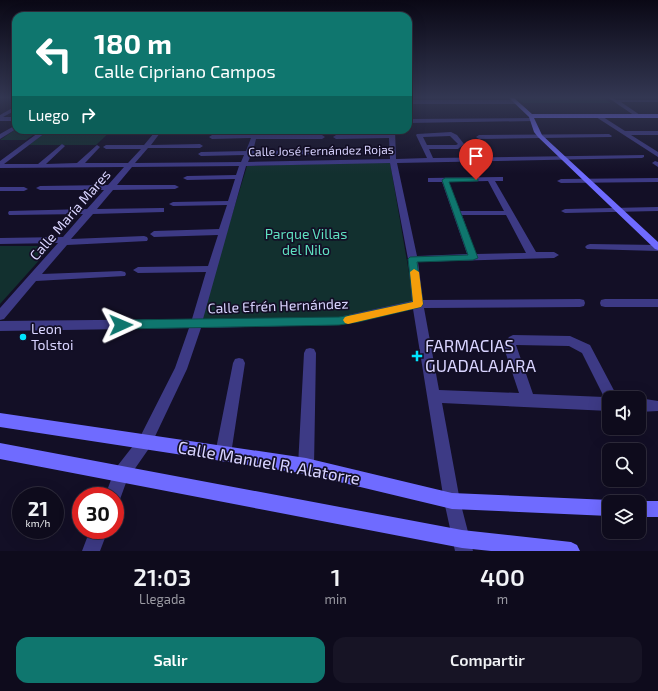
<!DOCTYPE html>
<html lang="es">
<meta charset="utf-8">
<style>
:root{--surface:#0e0b1c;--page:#171425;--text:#f1f3f6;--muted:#9b9ba3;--line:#2e2b3b;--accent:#0f766e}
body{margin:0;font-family:"Exo 2",sans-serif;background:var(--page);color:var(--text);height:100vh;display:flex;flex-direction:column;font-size:15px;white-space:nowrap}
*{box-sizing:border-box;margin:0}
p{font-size:13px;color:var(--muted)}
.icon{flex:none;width:22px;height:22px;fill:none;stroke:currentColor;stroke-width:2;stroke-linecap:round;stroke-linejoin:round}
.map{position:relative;height:551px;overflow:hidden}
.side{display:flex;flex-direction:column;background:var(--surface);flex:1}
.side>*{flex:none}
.banner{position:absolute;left:12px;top:12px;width:400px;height:122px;border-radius:12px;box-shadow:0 4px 16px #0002,0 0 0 1px var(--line);background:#0f766e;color:#fff;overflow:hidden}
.buttons{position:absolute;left:602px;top:391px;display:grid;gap:8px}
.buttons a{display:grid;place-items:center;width:44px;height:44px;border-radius:8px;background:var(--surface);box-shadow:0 4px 16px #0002,0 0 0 1px var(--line);font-size:20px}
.speed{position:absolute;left:12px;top:487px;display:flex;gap:8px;font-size:20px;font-weight:700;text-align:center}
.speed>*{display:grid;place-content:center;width:52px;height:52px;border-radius:50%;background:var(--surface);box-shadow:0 4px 16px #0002,0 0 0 1px var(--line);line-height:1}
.speed small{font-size:10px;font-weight:400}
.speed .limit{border:6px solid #d22;background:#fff;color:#111}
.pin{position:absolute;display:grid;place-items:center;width:34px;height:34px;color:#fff;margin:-41px -17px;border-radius:50% 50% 50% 0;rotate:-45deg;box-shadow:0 0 4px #0007}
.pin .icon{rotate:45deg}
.me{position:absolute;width:44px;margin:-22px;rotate:89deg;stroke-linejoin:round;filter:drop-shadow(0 0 3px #0008)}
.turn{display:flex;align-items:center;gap:14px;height:84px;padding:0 16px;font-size:18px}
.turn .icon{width:52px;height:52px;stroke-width:2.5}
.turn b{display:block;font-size:28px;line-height:34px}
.then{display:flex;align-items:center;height:38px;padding:0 16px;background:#0003;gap:8px;font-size:15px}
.eta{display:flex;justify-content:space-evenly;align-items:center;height:68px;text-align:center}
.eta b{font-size:24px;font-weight:600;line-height:28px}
.button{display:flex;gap:8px;margin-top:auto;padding:8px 16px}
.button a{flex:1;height:46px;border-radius:12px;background:var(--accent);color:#fff;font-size:16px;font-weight:600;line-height:46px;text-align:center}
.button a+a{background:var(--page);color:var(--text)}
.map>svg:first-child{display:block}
.green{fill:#12302f}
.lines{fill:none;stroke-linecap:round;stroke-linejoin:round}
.street{fill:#3d3a85;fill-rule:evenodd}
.secondary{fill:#6f6bff;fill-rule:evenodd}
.route{fill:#0f766e;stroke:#0a4d48}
.slow{fill:#f59e0b}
.poi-dot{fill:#00e5ff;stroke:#130f26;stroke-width:1.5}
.labels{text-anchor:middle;stroke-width:3.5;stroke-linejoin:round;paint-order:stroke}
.far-street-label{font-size:12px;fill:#d9d4ff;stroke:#130f26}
.street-label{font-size:14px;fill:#d9d4ff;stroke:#130f26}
.park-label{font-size:14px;fill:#5fe0c0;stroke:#130f26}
.poi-label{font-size:14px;fill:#d9d4ff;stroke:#130f26;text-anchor:start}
.near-poi-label{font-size:17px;fill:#d9d4ff;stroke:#130f26;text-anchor:start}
.near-street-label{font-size:17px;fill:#d9d4ff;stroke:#130f26}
</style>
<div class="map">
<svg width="658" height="551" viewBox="0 0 658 551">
<rect width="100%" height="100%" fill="#130f26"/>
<path class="green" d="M516,97H601L611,103H523Z
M16,129V130H40L26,140H0Z
M49,130H112L96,145H29Z
M390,162L414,302L351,319L199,322L247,166Z
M0,246H52L0,304Z"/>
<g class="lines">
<path class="street" d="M607,97H612L616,100H658V102H621L640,115V117L638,118Z
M408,100H515L518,102L515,104H408Z
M16,106V110L3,117H16V121H0V115Z
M596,115H600L625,131H658V135H631L658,152V157L596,117Z
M531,118L534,120L533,121L408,123V119Z
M16,125V129L0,139V134Z
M42,130H49L4,164H38L62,144L65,146L64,147L46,164L77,163L97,145L100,147L85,163H128L141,149H106L103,147L106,145H144L154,133H114V131L116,130L216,131L213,133H160L151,145L200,144L203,146L200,148H148L135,163L241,162L244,155L201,156L198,154L201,152L246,151L251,138L212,139L209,137L212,135L252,134L253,130H259L257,135H322L325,137L322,139H256L253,151L330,150L333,152L330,154L251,155L248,162L390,159L389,138L336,139L333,137L336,135L389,134V130H395L396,159L427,158L416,135L417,134L451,132L457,135L464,144L458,149H429L433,158L644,155V157L642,158L397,163L417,256L467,254L442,182H428V178L500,177H503V181H495L536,252H554L559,255L554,258L418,262L423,300L580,299L584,300L585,303L584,306L580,307L424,308L439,390L519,393L503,345L509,337L513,335L570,336L590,345L618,398H609V411L442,403L460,501L473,551H455L444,501L413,309L339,325L201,328L187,369L150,447L127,480L119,502L115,503V496H105L115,469L140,437L175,368L189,328L0,331V321L192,319L206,272L138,273L133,270L138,267L208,266L218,235L154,237L150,234L154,231L219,229L227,205L173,206L169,204L173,202L228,201L235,179L187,180L183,178L187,176L236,175L239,166L132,167L117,185H175L179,187L175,189L113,190L97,209L161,208H164V212L93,214L71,239L144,236L147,237L148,239L147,241L67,245L42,274L121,271L125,272L126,274L125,276L36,281L4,319L0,320V308L58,243L0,244V238L63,237L83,214L12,215H9L8,213L9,211L87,209L104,190H40L36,188L40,186L108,185L124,167L0,168V161ZM450,136L458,144L456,145H427L423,137ZM390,163L408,259L412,301L339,317L203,319L246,166ZM488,181L504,211H460L449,182ZM462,215H506L526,253L476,254ZM516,345L569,346L582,353L604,397L533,394Z
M609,134L612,136L611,137L479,139L476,137L479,135Z
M655,161L658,162V167L652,163Z
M658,178V182L561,183L557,181L561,179Z
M0,187H24L28,189L24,191H0Z
M658,207V211L565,213L561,211L565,209Z
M590,244L658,245V251L587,249L585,247L587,245Z
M605,299H658V307H605L601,306L600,303L601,300Z
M310,348L314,349L316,353L314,466L311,471L306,474L301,471L298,466L304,353L306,349Z
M239,358L243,359L245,363L231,454L228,459L223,462L218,459L215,454L233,363L235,359Z
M639,398L658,401V411L639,412Z
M90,530H108L100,551H82Z"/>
<path class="secondary" d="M508,97H513L532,114H658V118H534L542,135L658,242V250L655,249L538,137L534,132L529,117Z
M0,413L306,458L452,493L609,500L615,502H609V516L452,509L306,474L0,427Z
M0,443L462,530L571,542L577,545L580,551H491L462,548L0,459Z
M639,501H658V517H639V502H636Z"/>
</g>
<linearGradient id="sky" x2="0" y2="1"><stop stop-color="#0a0815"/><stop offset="0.56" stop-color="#333752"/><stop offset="1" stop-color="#333752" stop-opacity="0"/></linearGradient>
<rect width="658" height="174" fill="url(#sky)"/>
<path class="route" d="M476,178L478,179V181L449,182L478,258L473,260L417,262L423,304L421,307L358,322L339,325L121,329L117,328L116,325L117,322L121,320L339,317L358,314L413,302L408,259L410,257L468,255L442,180L445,178Z"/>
<path class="slow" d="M414,269L419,272L423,304L421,307L348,324L345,323L343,320L345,317L348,316L413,302L410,272Z"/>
<g class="poi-dot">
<circle cx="23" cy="337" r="4"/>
<path d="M415 350h4v4h4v4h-4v4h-4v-4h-4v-4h4z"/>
</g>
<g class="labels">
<g class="far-street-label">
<text transform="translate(321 151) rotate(-1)" y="4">Calle José Fernández Rojas</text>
</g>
<g class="street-label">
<text transform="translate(70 215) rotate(-49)" y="5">Calle María Mares</text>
<text transform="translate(278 306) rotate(-2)" y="5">Calle Efrén Hernández</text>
</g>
<g class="park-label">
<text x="306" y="239">Parque Villas<tspan x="306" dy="16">del Nilo</tspan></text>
</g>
<g class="poi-label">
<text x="31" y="334">Leon<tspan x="31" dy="16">Tolstoi</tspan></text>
</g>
<g class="near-poi-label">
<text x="425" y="352">FARMACIAS<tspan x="425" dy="20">GUADALAJARA</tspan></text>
</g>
<g class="near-street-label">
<text transform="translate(269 463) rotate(10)" y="6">Calle Manuel R. Alatorre</text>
</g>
</g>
</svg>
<div class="buttons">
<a><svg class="icon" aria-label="sound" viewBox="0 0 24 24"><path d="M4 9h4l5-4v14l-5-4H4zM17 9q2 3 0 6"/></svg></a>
<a><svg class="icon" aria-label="search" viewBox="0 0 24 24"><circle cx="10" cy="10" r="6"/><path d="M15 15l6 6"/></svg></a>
<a><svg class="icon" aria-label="layers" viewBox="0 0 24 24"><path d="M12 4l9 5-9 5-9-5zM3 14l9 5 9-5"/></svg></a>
</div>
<div class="speed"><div>21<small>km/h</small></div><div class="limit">30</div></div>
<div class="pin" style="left:476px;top:180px;background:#d93025"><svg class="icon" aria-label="arrive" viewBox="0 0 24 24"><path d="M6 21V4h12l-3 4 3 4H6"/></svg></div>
<svg class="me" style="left:121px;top:325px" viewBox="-20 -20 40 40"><path d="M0-17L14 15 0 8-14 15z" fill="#0f766e" stroke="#fff" stroke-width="4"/></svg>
<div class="banner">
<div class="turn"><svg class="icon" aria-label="left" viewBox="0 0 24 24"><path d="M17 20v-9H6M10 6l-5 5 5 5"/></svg><div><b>180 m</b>Calle Cipriano Campos</div></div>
<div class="then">Luego<svg class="icon" aria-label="right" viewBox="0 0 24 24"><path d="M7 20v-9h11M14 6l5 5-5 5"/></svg></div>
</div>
</div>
<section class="side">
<div class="eta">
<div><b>21:03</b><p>Llegada</p></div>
<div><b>1</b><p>min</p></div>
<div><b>400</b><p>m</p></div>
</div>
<div class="button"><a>Salir</a><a>Compartir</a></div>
</section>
